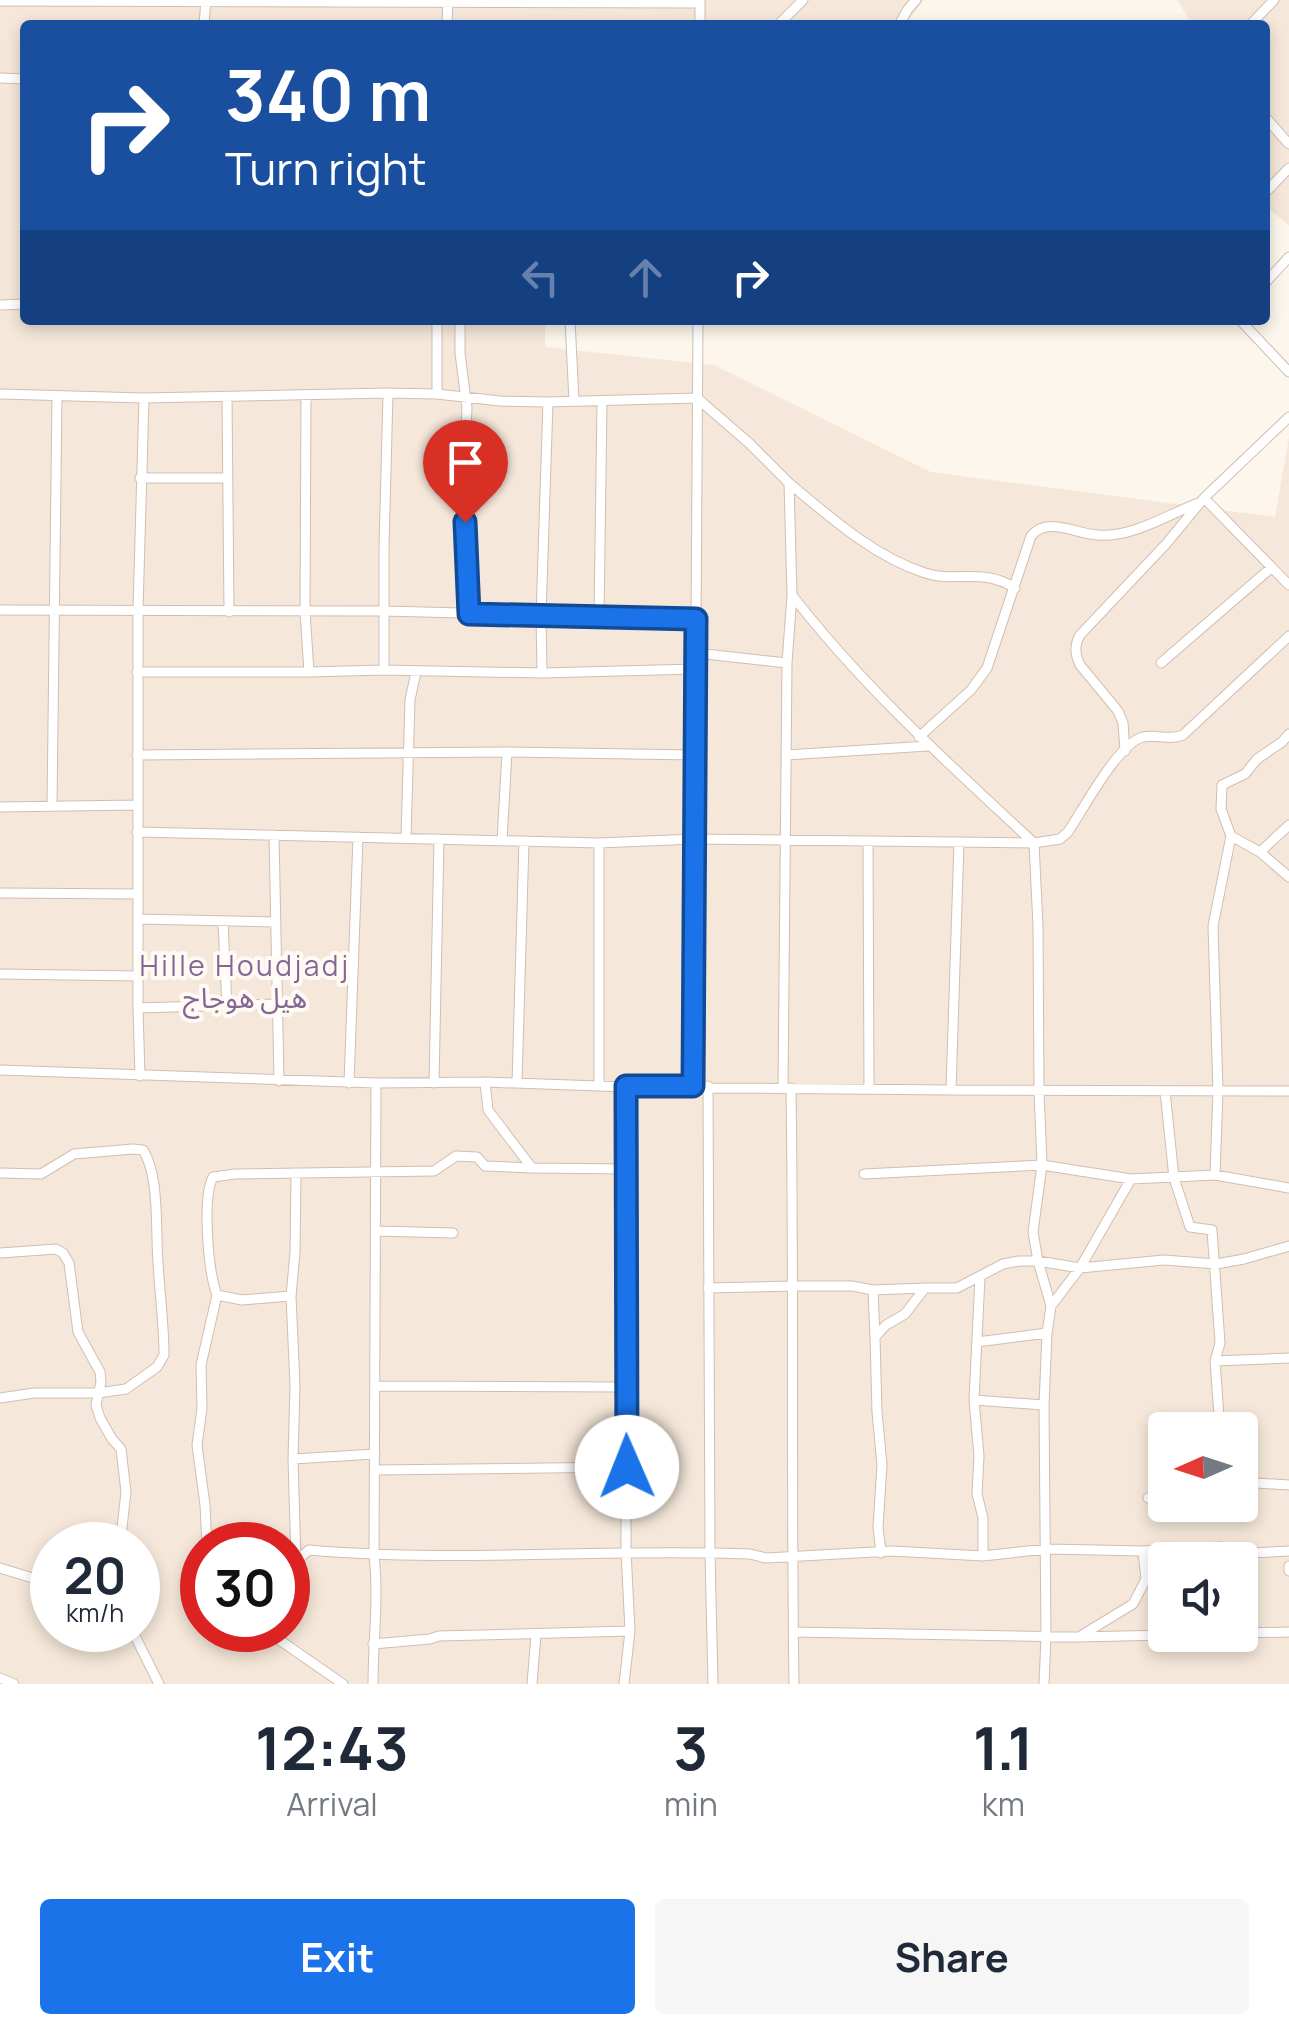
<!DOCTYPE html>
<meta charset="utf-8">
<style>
:root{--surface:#fff;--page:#f6f6f7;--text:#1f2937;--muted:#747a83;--accent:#1a73e8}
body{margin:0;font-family:Manrope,"Noto Sans Arabic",sans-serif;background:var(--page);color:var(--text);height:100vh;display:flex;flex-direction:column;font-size:38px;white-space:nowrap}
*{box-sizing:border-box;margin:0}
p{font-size:32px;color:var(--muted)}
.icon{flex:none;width:55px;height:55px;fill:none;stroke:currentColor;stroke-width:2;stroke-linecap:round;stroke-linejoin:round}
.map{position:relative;height:1684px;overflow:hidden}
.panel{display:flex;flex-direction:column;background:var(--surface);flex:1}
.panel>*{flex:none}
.banner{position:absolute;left:20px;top:20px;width:1250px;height:305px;border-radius:10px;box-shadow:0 5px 15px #0003;background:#1a4fa0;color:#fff;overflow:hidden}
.needle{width:65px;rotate:267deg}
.fabs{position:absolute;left:1148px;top:1412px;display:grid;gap:20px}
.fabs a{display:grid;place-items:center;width:110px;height:110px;border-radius:10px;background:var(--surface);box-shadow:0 5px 15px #0003;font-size:50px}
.speed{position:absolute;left:30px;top:1522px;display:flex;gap:20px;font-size:50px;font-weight:700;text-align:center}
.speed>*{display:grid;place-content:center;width:130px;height:130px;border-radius:50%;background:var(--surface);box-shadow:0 5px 15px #0003;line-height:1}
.speed small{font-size:25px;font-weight:400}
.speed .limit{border:15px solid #d22;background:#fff;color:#111}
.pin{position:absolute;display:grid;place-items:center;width:85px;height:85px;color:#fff;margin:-102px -42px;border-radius:50% 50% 50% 0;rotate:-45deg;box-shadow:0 0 10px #0007}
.pin .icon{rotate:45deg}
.me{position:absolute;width:110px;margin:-55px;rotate:359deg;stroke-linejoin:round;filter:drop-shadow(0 0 8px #0008)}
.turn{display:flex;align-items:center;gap:35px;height:210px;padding:0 40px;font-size:45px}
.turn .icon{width:130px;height:130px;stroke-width:2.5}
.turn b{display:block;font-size:70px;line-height:85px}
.lanes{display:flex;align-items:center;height:95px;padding:0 40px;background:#0003;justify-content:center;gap:50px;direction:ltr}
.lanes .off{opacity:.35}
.eta{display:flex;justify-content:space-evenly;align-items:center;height:170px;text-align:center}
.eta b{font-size:60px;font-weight:700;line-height:70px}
.button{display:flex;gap:20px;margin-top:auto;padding:20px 40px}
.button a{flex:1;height:115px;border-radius:10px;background:var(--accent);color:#fff;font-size:40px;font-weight:700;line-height:115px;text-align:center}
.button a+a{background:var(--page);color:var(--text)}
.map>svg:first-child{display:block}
.residential{fill:#f5e8da;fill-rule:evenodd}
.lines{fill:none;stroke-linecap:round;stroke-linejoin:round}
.minor-casing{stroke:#d1beb0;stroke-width:11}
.minor{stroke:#fff;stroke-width:9}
.route-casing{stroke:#114b97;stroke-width:25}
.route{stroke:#1a73e8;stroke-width:18}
.labels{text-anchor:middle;stroke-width:8;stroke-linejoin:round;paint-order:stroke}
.neighbourhood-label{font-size:28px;letter-spacing:2.5px;fill:#846695;stroke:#fffaf3}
</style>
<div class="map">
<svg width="1289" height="1684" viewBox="0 0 1289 1684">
<rect width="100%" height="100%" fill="#fdf6ec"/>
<path class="residential" d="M0,0H924L905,25H25V320H545V347L714,365L931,472L1275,517L1289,437V1684H0ZM1165,1430H1240V1505H1165ZM52,1545H138V1630H52ZM202,1545H288V1630H202ZM1165,1560H1240V1635H1165Z
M1177,0H1289V226L1265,205V25H1178L1189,19Z"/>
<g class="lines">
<defs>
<path id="minor" d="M0,1L700,3
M204,25L206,0
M447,25L448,0
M700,25V0
M778,25L803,0
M899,25L908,9L916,0
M1250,25L1274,0
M0,78L25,79
M1265,117L1289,144
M1265,193L1289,168
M1265,283L1289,257
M0,305L25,304
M460,320V353L467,408L464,469L469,614
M570,320L574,401
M1240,320L1289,372
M0,394L144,398L388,393L437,394L500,401L548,402L697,398L750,444L789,483L792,595L787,663L783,1087
M437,394V320
M306,396L305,612L309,672
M227,397L229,612
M140,478H227
M789,483C830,517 873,556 925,573C956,583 982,567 1015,588
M1204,498L1289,585
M792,595C863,687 949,764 1034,843L1038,926L1039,1091L1042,1165L1033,1232L1038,1261L1051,1306L1047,1333L1044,1405L1046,1637L1044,1684
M0,610L385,611L696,619
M599,618L602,401
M696,653L787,663
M1161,663L1271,568
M384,670V547L388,393
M137,672H309L384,670L542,673L696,669
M542,673L541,616L548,402
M919,737L971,690L987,668L1031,536C1047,516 1076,534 1097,535C1133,538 1168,514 1201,502
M1125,751L1123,723L1118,711L1080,665C1075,654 1074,646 1080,635L1166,544L1204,498L1289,417
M137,755L507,752L695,755
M786,755L928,746
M52,806L57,396
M0,807L137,805
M137,832L599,843L695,839L1034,843L1060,839L1068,832C1083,810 1118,743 1143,737C1157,734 1169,741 1183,735L1289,636
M274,835L279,1081
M1231,836L1260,852L1289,825
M406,837L410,700L416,672
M502,841L507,752
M868,841L869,1089
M1260,852L1289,877
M0,893L137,894
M138,919L275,922
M223,923L227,1006
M0,974L137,976
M138,1008L277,1004
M0,1070L376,1083L485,1082L626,1087L951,1090L1289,1091
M140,1076L138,1008V610L144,398
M485,1082L488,1110L532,1168L627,1169
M349,1083L358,837
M434,1083L439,839
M517,1083L524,841
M599,1086V843
M708,1086L710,1553L713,1684
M693,1087L698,320
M791,1088C794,1287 791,1485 794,1684
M951,1090L959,842
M1165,1091L1174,1178L1190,1227L1212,1230L1220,1343L1215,1361L1220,1430
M0,1173L41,1174L74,1154L133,1149L143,1150C157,1172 156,1211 157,1236C157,1276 164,1316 164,1355L157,1367L126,1389L98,1393H34L0,1398
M864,1174L1042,1165L1131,1179L1215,1175L1289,1188
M1215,1175L1218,1091L1213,926L1231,836L1221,809L1222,785L1245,774L1257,759L1282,742L1289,734
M377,1231L453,1233
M0,1253L56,1249L63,1253L69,1263L78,1332L100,1372L101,1382L96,1405L100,1418L112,1439L121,1449L126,1492L120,1545
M980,1277L974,1400L979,1456L977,1494L983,1518V1556
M708,1288L794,1286H852L873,1290L925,1288
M873,1290L875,1337
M291,1296L242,1300L217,1295C208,1271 202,1198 213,1177L235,1174L434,1171L456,1156L477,1157L485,1166L532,1168
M1051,1306L1080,1268L1131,1179
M977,1342L1047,1333
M1215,1361L1289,1358
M375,1386L625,1387
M974,1400L1044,1405
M293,1459L375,1454
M375,1470L627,1467
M1240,1482L1289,1485
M1148,1498L1165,1491
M207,1545L205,1505L197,1445L202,1408L201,1365L217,1295
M881,1553L878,1527L882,1465L877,1412L875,1337L886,1325L905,1314L925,1288H957L1003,1264L1019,1261H1038L1080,1268L1164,1260L1216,1264L1244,1259L1289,1246
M296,1561L293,1459L295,1385L291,1296L295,1252L296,1173
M1289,1566V1571
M0,1568L52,1584
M288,1574L296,1561L309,1550C456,1563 603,1548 750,1554L766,1558L892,1551L983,1556L1046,1549L1143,1551L1220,1547L1251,1553L1289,1551
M132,1630L159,1684
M265,1630L343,1684
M793,1632L1079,1637L1165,1635
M1240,1633L1289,1632
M1082,1635L1133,1604L1146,1579L1143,1551
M373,1644L430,1639L439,1636L630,1631
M0,1678L14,1684
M373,1684C373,1640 379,1599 374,1555L376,1083
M532,1684L536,1634
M624,1684L630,1631L626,1551V1087"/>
</defs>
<use href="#minor" class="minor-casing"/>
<use href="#minor" class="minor"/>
</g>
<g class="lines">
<defs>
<path id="route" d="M465,522L469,614L696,619L693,1086H626L627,1467"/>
</defs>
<use href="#route" class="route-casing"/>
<use href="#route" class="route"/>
</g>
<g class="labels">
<g class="neighbourhood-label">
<text x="245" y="976">Hille Houdjadj<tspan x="245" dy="32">هيل هوجاج</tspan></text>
</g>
</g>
</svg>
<div class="fabs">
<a><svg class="needle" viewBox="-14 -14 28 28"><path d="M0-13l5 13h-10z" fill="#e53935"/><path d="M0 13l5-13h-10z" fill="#747a83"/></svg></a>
<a><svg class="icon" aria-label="sound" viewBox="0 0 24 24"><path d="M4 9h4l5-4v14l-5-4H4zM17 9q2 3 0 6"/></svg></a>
</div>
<div class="speed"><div>20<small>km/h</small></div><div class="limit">30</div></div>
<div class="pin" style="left:465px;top:522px;background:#d93025"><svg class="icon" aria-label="arrive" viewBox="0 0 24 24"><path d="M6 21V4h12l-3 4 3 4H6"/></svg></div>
<svg class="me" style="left:627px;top:1467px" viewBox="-20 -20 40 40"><circle r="19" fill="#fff"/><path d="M0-13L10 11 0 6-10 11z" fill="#1a73e8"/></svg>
<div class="banner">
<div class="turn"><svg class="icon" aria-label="right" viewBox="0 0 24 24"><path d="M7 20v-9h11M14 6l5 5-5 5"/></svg><div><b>340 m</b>Turn right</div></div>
<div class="lanes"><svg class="icon off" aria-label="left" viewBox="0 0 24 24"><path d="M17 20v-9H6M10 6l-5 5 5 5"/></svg><svg class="icon off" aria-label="ahead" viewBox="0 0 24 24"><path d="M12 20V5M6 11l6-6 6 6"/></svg><svg class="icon" aria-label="right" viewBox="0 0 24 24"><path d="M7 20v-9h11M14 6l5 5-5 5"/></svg></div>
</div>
</div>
<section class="panel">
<div class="eta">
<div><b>12:43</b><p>Arrival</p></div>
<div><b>3</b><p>min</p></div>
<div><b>1.1</b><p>km</p></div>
</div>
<div class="button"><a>Exit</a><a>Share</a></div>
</section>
